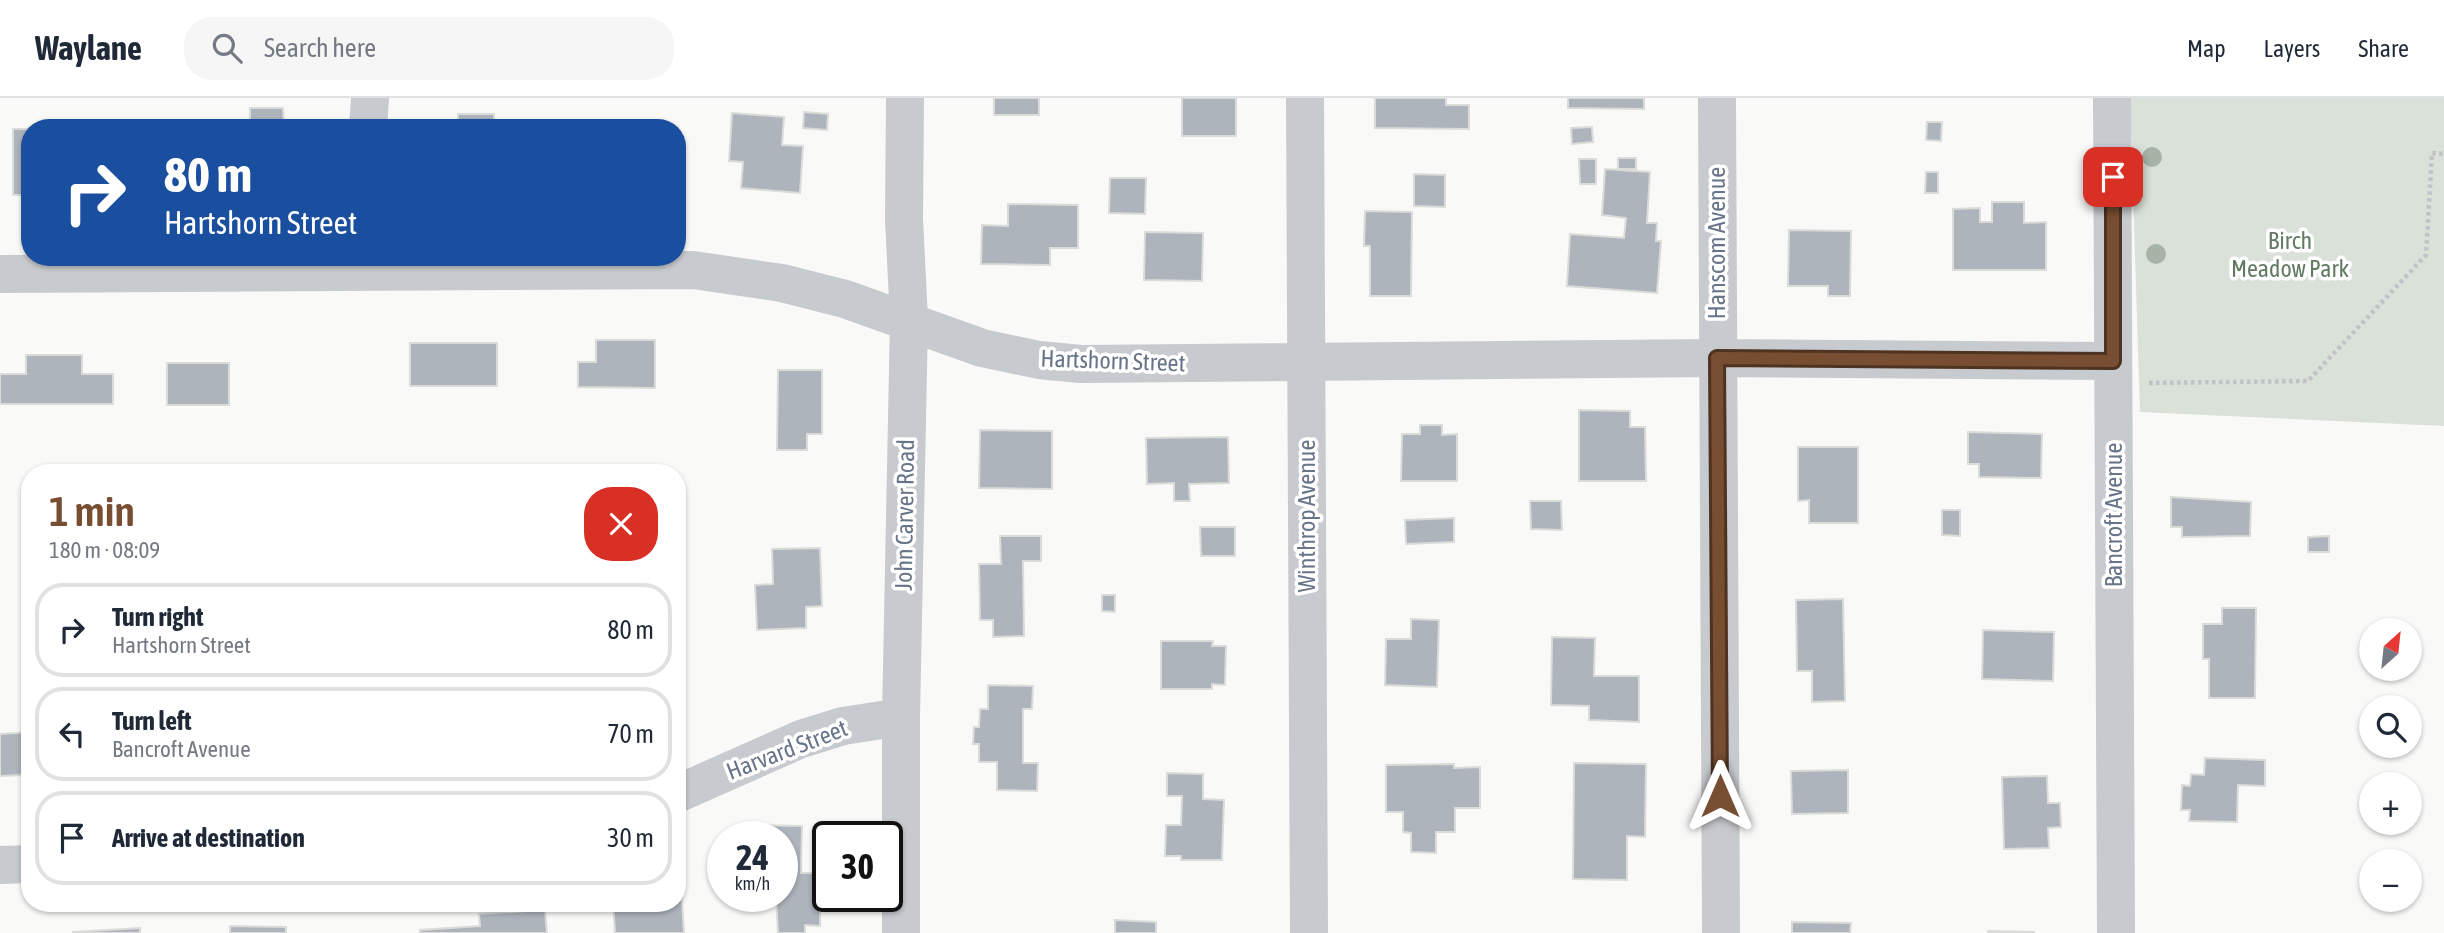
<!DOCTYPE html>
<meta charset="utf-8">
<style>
:root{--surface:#fff;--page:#f6f6f7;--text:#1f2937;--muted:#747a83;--line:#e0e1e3;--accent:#784e32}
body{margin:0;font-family:"Asap Condensed",sans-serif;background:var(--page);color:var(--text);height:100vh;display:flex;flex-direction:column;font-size:26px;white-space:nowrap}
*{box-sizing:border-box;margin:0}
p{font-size:23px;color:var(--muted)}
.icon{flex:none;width:38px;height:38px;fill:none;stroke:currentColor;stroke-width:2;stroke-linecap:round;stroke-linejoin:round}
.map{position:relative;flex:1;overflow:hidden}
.drawer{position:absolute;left:21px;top:366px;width:665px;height:448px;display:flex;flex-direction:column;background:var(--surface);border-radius:28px;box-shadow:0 2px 5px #0004}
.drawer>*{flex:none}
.top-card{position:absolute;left:21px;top:21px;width:665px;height:147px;border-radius:28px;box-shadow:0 2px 5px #0004;background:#1a4fa0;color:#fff;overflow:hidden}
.needle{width:46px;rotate:27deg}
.fabs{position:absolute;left:2359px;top:520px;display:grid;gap:14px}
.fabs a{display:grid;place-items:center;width:63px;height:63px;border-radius:50%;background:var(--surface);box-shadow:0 2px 5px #0004;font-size:35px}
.speed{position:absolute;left:707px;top:723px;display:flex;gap:14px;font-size:35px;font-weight:700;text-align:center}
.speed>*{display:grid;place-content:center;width:91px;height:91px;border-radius:50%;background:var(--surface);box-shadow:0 2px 5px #0004;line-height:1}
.speed small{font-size:18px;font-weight:400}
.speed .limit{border:4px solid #111;border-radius:10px;background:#fff;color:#111}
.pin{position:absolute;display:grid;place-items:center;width:60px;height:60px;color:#fff;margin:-30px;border-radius:14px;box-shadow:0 4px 10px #0006}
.me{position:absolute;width:77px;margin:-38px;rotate:0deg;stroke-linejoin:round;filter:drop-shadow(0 0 5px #0008)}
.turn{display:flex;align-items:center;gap:24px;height:147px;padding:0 28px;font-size:32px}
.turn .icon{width:91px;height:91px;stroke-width:2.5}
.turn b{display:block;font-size:49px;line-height:60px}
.round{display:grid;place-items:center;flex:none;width:74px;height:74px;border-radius:28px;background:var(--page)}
.head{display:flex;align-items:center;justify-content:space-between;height:119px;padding:0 28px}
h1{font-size:42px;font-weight:600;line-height:52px;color:var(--accent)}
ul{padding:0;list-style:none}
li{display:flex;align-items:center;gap:21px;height:94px;margin:0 14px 10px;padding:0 14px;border:4px solid var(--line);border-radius:28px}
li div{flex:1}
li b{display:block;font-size:26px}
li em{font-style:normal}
header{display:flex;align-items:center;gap:42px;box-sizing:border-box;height:98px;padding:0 35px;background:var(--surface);border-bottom:2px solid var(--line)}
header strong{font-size:33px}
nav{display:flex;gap:38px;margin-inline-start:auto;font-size:24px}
.search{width:490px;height:63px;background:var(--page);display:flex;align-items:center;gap:18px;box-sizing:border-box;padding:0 24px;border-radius:28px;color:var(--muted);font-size:26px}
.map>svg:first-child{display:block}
.green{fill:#dae1d8}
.building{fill:#aeb4bc;stroke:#dbdbd9;stroke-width:2}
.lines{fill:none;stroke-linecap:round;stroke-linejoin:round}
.path{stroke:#c1c2c5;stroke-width:4.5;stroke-dasharray:3.5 3.5;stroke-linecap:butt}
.street{stroke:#c7cace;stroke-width:38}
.tree{fill:#a6b3a6}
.route-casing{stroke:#4e3320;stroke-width:18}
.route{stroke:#784e32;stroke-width:12}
.labels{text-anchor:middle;stroke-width:7;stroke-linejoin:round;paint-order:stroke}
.park-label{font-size:24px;fill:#637a63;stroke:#fff}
.street-label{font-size:24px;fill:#687488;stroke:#fff}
</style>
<header>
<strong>Waylane</strong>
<div class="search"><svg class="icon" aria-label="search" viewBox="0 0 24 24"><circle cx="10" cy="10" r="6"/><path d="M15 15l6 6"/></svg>Search here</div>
<nav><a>Map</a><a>Layers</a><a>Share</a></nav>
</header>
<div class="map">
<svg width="2444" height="835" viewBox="0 0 2444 835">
<rect width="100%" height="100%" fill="#f9f9f7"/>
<path class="green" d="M2130,0H2444V328L2140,314Z"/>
<path class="building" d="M994,0H1039V17H994Z
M1182,0H1236V38H1182Z
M1375,0H1446V7H1469V31L1375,30Z
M1568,0H1644V11L1568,10Z
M250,10H283L284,30H236L250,29Z
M804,14L828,16L827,32L803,30Z
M732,15L784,19L782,47L803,48L800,95L741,90L743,64L729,63Z
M458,16H494V30H458Z
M304,23H329V30H304Z
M1927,24H1942L1941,43L1926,42Z
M1592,29L1593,44L1572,46L1571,30Z
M13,31H30V97H13Z
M1618,60H1636V71H1618Z
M1579,61H1596V86H1580Z
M1605,71L1650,74L1647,125H1657L1656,143H1661L1657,195L1567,188L1570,136L1624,140L1626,120L1602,117Z
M1926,74H1938V95H1925Z
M1414,76L1445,77V109L1414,108Z
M1110,80H1146L1145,116L1109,115Z
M1992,104H2024V125L2046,124V172H1953V111L1980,110V124H1992Z
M1008,106L1078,107V150H1050V167L981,166L982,127L1008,128Z
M1365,113L1412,114L1411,198H1370V148H1364Z
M1789,132L1851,133L1850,198H1828V188H1788Z
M1145,134L1203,135L1202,183L1144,182Z
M596,242H655V290L578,289V264H596Z
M410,245H497V288H410Z
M26,257H82V276H113V306H0V276H26Z
M167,265H229V307H167Z
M778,272H822V336H807V352H777Z
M1579,312L1630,313V329H1645L1646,383H1579Z
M1420,327H1442V337L1457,336V383H1401L1402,336H1420Z
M980,332L1052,333V391L979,390Z
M1968,334L2042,336L2041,380L1979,379V366H1968Z
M1228,339L1229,385L1189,386L1190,403H1174V385L1147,386L1146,340Z
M1798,349H1858V425H1809V402L1798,403Z
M2171,399L2251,404L2250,438L2182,439V429H2171Z
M1530,403H1561L1562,432L1531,431Z
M1942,412H1960V438L1942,437Z
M1454,420V444L1406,446L1405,422Z
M1200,429H1235V458H1201Z
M1000,438H1041V463H1023L1024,538L993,539V522H980L979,466H1001Z
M2329,438V454H2308V439Z
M820,450L822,508L806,509V530L757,532L755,487L773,486L772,451Z
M1102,497H1115V514L1102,513Z
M1843,501L1845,603L1812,604V573H1797L1796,502Z
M2222,510H2256L2255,600H2209V561H2203V526H2222Z
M1411,521L1439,522L1437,589L1385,587L1386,541H1411Z
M1983,532L2054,534L2053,583L1982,581Z
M1552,539L1595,540L1594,578H1639V624L1589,622V608L1551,607Z
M1161,543H1213L1212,548H1226L1225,587L1212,586V591H1161Z
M988,587L1033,588L1032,611H1023V665H1038L1037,693L997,692V664H979V646H973L974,629H979L980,611H988Z
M30,634V685H23L22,677L0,678V636Z
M2205,660L2265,662V688L2238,687L2237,724L2189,723L2190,712H2181L2182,687L2190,688L2191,676L2204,677Z
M1574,665L1646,666L1645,739L1627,738V782L1573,781Z
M1454,666V670L1480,669V710H1455V734H1436V755L1411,754V735L1403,734V714H1386V667Z
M1848,672V715L1792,716L1791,673Z
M1167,675L1203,676V701L1224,702L1222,762H1181V758H1165L1166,727H1181L1182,698H1167Z
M2047,678L2048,705H2060L2061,729L2048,730L2049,750L2004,751L2002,679Z
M755,727L802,728L801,775H821L820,828L805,827V835H778L776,798H782V738H755Z
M677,786H681L684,835H615L613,805H677Z
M545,812L547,835H420V832L480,828L479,816Z
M1115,822L1156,824V835H1115Z
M1792,824L1851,825L1850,835H1792Z
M230,828L286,829V835H230Z
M140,830V835H73V834Z
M1988,833L2034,834V835H1988Z"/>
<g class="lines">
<path class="path" d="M2149,285L2308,283L2426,157L2432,55L2444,56"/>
<path class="street" d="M1305,0L1309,835
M1717,0L1721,835
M2112,0L2116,835
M368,30L370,0
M0,176L693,172L782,185L845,201L982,250L1039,262L1081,266L1717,260L2113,263
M677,696L801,641L843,628L901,619
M0,767L30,766
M901,835V619L909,222L904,121L905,0"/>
</g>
<g class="tree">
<circle cx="2152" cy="59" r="10"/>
<circle cx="2156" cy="156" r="10"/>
</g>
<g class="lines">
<defs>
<path id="route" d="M1720,698L1717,260L2113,263V79"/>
</defs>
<use href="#route" class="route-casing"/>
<use href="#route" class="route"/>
</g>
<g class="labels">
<g class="park-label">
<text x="2290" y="151">Birch<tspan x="2290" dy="28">Meadow Park</tspan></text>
</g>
<g class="street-label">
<text transform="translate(1717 145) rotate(-90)" y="8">Hanscom Avenue</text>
<text transform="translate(1113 263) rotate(2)" y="8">Hartshorn Street</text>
<text transform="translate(905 417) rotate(-89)" y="8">John Carver Road</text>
<text transform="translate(2114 417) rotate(-90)" y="8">Bancroft Avenue</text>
<text transform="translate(1307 418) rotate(-90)" y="8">Winthrop Avenue</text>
<text transform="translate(787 652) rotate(-21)" y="8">Harvard Street</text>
</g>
</g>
</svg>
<div class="fabs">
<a><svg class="needle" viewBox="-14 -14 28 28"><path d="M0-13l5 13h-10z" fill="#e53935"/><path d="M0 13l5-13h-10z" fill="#747a83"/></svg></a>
<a><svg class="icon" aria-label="search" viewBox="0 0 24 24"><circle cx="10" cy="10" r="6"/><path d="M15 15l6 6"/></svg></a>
<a>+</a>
<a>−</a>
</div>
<div class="speed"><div>24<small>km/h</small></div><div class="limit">30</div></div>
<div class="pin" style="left:2113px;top:79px;background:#d93025"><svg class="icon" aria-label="arrive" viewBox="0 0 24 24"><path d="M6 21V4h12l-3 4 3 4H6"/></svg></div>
<svg class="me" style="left:1720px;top:698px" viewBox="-20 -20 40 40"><path d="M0-17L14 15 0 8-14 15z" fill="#784e32" stroke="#fff" stroke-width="4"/></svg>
<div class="top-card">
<div class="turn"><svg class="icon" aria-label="right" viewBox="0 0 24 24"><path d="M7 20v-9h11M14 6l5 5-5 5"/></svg><div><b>80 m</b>Hartshorn Street</div></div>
</div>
<section class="drawer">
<div class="head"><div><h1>1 min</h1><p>180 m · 08:09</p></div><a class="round" style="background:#d93025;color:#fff"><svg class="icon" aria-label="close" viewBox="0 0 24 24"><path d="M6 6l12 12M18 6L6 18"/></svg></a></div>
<ul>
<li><svg class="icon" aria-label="right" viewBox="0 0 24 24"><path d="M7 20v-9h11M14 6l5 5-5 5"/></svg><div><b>Turn right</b><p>Hartshorn Street</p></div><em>80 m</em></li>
<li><svg class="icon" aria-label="left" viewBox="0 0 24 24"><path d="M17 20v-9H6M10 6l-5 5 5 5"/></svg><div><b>Turn left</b><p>Bancroft Avenue</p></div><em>70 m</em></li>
<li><svg class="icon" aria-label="arrive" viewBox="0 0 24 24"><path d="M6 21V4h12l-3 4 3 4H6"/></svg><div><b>Arrive at destination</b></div><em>30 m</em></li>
</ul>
</section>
</div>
